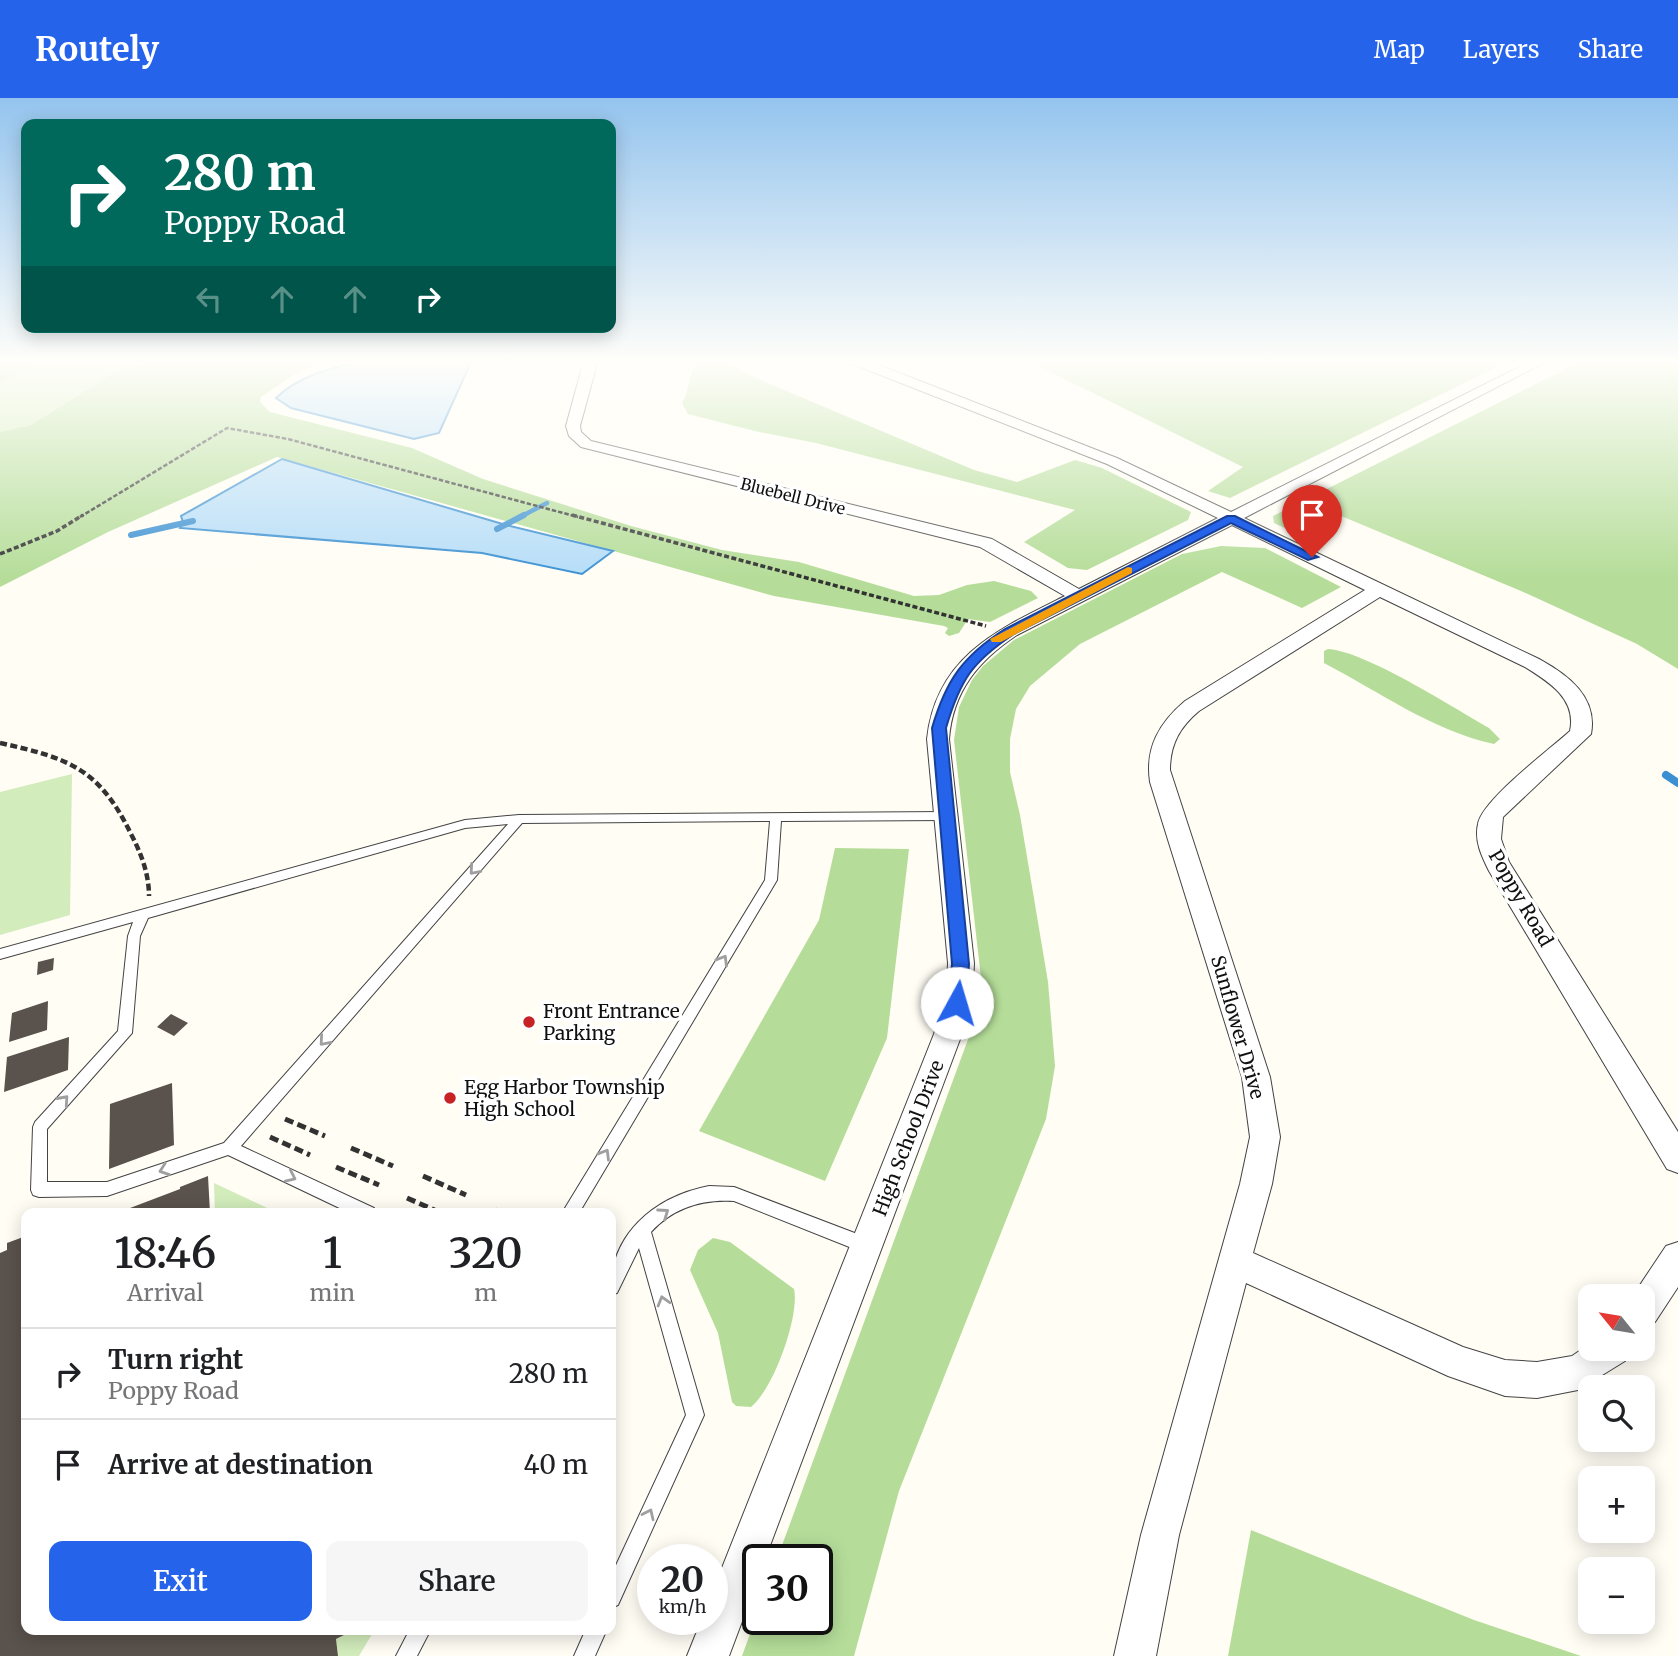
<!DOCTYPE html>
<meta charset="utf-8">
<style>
:root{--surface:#fff;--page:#f6f6f6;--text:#202124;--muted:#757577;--line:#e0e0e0;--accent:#2563eb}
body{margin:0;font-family:Merriweather,serif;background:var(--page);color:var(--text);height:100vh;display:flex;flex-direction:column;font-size:26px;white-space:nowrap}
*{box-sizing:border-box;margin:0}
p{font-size:23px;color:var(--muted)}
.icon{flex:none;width:38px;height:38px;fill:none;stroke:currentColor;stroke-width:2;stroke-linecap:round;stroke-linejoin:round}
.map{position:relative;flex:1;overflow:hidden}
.drawer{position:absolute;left:21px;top:1110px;width:595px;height:427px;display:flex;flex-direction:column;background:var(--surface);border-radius:14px;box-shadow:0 4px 18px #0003}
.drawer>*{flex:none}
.banner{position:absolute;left:21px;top:21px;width:595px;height:214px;border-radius:14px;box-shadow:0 4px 18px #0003;background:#00695c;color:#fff;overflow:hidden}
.needle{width:46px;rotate:300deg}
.controls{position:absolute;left:1578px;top:1186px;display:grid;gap:14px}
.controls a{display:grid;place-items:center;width:77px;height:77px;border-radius:14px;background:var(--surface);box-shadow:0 4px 18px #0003;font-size:35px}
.speed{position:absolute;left:637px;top:1446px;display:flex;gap:14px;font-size:35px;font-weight:700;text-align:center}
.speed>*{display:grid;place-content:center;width:91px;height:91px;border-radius:50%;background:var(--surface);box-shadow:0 4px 18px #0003;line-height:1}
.speed small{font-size:18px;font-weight:400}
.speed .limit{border:4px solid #111;border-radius:10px;background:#fff;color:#111}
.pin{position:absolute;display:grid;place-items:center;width:60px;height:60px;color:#fff;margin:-72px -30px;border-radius:50% 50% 50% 0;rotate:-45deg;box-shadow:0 0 7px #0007}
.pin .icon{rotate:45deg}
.me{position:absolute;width:77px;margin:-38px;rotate:6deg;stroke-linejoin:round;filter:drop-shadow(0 0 5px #0008)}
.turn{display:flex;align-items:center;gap:24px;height:147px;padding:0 28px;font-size:32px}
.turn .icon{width:91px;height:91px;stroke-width:2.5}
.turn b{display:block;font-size:49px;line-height:60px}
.lanes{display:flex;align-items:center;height:66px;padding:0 28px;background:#0003;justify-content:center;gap:35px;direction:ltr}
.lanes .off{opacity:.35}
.eta{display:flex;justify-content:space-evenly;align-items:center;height:119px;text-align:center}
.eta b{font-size:42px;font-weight:600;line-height:49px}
.action{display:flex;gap:14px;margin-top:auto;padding:14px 28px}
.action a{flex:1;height:80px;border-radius:14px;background:var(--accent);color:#fff;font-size:28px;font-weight:600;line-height:80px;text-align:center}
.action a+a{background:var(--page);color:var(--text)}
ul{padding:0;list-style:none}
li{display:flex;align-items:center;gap:21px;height:91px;padding:0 28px;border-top:2px solid var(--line)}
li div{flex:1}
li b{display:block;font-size:26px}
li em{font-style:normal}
header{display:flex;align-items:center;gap:42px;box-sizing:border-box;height:98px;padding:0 35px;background:var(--accent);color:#fff}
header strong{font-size:33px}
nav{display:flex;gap:38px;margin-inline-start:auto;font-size:24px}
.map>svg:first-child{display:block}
.green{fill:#d2ecbb}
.forest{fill:#b5dd99}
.water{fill:#b6ddf8;stroke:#3a90d2;stroke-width:2}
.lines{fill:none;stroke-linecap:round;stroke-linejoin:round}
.stream-far2{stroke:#3a90d2;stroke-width:4.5}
.stream-far1{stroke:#3a90d2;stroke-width:6}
.stream{stroke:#3a90d2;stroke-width:8}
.building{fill:#5a524c}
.lane-casing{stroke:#434343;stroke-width:2}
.street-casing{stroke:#434343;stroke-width:2}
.path-far3{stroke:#323232;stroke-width:2.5;stroke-dasharray:4.5 2;stroke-linecap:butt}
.path-far2{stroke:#323232;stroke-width:3.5;stroke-dasharray:5 2.5;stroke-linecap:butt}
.path-far1{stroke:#323232;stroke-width:4.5;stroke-dasharray:7 3.5;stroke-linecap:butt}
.path{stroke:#323232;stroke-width:5;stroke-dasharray:9 4.5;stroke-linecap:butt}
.lane{fill:#fff;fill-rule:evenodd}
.street{fill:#fff;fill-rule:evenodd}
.oneway{stroke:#9f9f9f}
.route{fill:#2563eb;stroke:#184099;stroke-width:2}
.slow{fill:#f59e0b}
.poi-dot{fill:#c72224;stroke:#fff;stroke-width:2.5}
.labels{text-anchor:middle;stroke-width:7;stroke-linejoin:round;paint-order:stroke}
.far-street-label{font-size:16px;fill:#101010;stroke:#fff}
.street-label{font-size:19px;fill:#101010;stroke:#fff}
.poi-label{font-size:19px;fill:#101010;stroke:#fff;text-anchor:start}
</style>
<header>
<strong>Routely</strong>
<nav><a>Map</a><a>Layers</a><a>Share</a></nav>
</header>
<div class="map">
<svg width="1678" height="1558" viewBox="0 0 1678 1558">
<rect width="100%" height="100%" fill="#fffdf4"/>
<path class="green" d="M44,262H163L118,272L31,327L0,334V285Z
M72,676L70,817L0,837V694Z
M214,1085L278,1115H215Z
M356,1531H375L359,1558H338L336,1541Z"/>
<path class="forest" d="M0,262H44L0,285Z
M163,262H333L301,272L261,299L260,304L270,314L412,350L483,381L631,428L722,452L799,464L914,498L939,497L967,487L994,483L1031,493L1038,500L990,524L968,521L959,535L949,538L945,535L948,530L944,528L774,498L277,359L108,434L0,489V334L31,327L118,272Z
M698,262H721L765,284L974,372L1017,384L1075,362L1102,370L1191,414L1188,422L1087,472L1068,470L1024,444L1075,412L816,345L759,334L688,316L682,305C690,291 689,274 698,262Z
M1026,262H1511L1230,400L1208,393L1243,369Z
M1584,262H1678V571L1637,546L1521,493L1334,415L1295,435L1274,425L1273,418Z
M1221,448L1265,450L1341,489L1302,510L1222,474L1080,546L1030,588L1016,611L1010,641V674L1020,717L1048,884L1055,968L1046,1021L899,1393L854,1558H742L758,1514V1521H817V1461H777L970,936L981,880L954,642L959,609L972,582L983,568L1014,542L1182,456Z
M1328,551C1365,553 1454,610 1489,630L1500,641L1494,646C1433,633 1378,593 1324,565V553Z
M835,750L909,751L887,940L825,1083L699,1033L819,822Z
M713,1140L730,1144L794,1191C800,1218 773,1292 751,1309L736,1308L732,1304L718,1235L690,1172L698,1152Z
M1251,1432L1474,1522L1581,1558H1228Z"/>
<path class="water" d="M367,262H472L439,335L414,341L291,310L276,300C300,276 334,270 367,262Z
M282,361L506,427L613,453L582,476L482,455L180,430L183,424L181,418Z"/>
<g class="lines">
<path class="stream-far2" d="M520,419L547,405"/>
<path class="stream-far1" d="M497,431L524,417
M131,437L193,423"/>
<path class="stream" d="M1666,677L1678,685"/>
</g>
<path class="building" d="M54,860L53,872L37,877L38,864Z
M48,903L47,932L9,944L12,915Z
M171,916L188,925L174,938L157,929Z
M69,939L68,972L4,994L7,959Z
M172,985L174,1047L109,1071L110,1006Z
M208,1078L210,1115H117L180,1091V1089Z
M26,1138V1531H356L336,1541L338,1558H0V1155L7,1152V1145Z"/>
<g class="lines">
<defs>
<path id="lane" d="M946,714L952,718L946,722L781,723L777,782L579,1115H562L765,782L770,723L522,725L241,1048L374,1110L376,1115H350L228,1057L107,1098L39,1099L33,1097L31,1092L33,1029L35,1024L118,933L128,838L133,824L0,861V851L465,722L519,717ZM508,726L224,1045L107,1084H47V1031L132,935L140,838L148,820L465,730Z
M709,1088L734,1089L873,1142L875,1148L873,1154L867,1156L734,1103C701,1101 673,1110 651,1134L704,1317L618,1507L611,1510V1478L686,1317L639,1150L617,1195L611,1197C608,1138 653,1099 709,1088Z
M410,1531H431L417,1558H396Z
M586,1531H607L595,1558H574Z"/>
<path id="street" d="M584,262H598L580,328L581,334L591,343L992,441L1079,491L1218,420L1107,366L850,265L849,262H866L1117,360L1231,414L1533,262H1549L1244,420L1539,561C1568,577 1598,599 1591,636L1503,719L1501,741L1509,764L1678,1034V1075L1667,1071L1489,773C1482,759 1474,743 1478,726C1482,702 1549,652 1570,633C1577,601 1549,584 1525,569L1380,499L1199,613C1180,629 1170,646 1170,672L1270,979L1280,1039L1272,1086L1253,1155L1463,1249L1505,1262L1537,1264L1572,1258L1591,1245V1251H1630L1625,1263L1578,1292L1537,1300L1505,1298L1448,1278L1246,1185L1179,1437L1156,1558H1114L1141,1437L1240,1086L1250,1039L1242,979L1150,684C1145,650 1159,625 1185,603L1365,492L1232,427L1017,537C978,563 953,593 949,641L974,865L973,887L962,936L765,1461H758V1481L729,1558H687L702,1521H712V1495L934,936L947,887L948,865L927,641C936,558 999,531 1065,498L980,449L581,349L569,338L566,328Z
M1678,1144V1189L1655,1224L1643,1229V1199H1632L1666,1148Z"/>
</defs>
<use href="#lane" class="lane-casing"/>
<use href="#street" class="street-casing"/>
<path class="path-far3" d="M80,419L227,330L288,341L578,419"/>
<path class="path-far2" d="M572,417L986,528
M0,456L57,433L83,417"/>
<path class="path-far1" d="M0,645C68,660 99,670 131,736C141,755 149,776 149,798"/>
<path class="path" d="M285,1021L325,1038
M270,1039L310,1057
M351,1050L393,1068
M336,1069L379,1087
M423,1078L466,1097
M407,1100L441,1115
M495,1112L501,1115"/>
<use href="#lane" class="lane"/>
<use href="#street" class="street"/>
</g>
<defs><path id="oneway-chevron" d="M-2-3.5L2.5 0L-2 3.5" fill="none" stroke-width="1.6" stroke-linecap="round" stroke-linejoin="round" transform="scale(1.75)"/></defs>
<g class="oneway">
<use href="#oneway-chevron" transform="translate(474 772) rotate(131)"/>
<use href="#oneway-chevron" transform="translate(723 862) rotate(-59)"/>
<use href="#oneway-chevron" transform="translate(324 943) rotate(131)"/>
<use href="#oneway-chevron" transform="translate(64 1002) rotate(-48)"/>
<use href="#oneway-chevron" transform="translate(605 1056) rotate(-59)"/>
<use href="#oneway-chevron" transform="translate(164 1072) rotate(161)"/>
<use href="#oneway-chevron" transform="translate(291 1079) rotate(25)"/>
<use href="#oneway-chevron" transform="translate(664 1115) rotate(-35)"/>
<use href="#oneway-chevron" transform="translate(663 1203) rotate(-106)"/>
<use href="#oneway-chevron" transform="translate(649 1416) rotate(-65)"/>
</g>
<linearGradient id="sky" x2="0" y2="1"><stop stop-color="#94c4ee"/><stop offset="0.55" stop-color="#fffefa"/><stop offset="1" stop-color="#fffefa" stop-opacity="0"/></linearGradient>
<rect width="1678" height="480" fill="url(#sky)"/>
<path class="route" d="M1227,418H1235L1318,459L1308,462L1231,425L1014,536C972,564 960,582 946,630L969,866L966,905L963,911L957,913L951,911L948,905L952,866L932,630C946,582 963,558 1005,531Z"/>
<path class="slow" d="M1128,469L1132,470V475L1001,544H992L990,541Z"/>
<g class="poi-dot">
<circle cx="529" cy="924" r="7"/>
<circle cx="450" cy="1000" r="7"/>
</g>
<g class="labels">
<g class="far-street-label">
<text transform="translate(793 398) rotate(14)" y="6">Bluebell Drive</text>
</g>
<g class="street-label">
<text transform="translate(1521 800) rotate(60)" y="7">Poppy Road</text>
<text transform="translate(1238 929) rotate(74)" y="7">Sunflower Drive</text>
<text transform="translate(908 1040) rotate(-69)" y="7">High School Drive</text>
</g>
<g class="poi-label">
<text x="543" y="920">Front Entrance<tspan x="543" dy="22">Parking</tspan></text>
<text x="464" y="996">Egg Harbor Township<tspan x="464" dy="22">High School</tspan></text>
</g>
</g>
</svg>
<div class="controls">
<a><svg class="needle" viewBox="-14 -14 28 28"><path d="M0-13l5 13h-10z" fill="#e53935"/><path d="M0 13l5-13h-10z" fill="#757577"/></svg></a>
<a><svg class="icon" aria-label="search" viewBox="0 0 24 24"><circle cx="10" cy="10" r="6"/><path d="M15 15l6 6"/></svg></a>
<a>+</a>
<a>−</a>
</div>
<div class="speed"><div>20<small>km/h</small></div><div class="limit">30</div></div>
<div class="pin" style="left:1312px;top:459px;background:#d93025"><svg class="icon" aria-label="arrive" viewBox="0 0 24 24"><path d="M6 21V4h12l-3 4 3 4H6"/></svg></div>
<svg class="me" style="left:957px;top:905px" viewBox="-20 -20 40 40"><circle r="19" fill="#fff"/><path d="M0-13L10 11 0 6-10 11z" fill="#2563eb"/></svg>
<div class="banner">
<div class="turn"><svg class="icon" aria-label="right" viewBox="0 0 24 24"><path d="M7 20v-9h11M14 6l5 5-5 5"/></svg><div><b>280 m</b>Poppy Road</div></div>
<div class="lanes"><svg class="icon off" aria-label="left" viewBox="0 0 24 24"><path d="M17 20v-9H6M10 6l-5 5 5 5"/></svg><svg class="icon off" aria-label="ahead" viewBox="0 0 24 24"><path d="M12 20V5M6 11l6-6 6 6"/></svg><svg class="icon off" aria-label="ahead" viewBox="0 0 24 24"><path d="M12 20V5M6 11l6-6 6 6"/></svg><svg class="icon" aria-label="right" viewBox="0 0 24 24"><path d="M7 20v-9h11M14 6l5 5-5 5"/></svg></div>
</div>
<section class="drawer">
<div class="eta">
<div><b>18:46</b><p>Arrival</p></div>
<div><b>1</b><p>min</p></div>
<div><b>320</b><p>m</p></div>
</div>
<ul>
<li><svg class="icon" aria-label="right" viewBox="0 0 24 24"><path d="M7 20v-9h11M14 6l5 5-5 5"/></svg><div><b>Turn right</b><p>Poppy Road</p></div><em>280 m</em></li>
<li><svg class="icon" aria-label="arrive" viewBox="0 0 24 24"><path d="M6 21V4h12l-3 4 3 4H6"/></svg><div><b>Arrive at destination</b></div><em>40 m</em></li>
</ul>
<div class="action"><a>Exit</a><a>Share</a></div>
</section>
</div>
